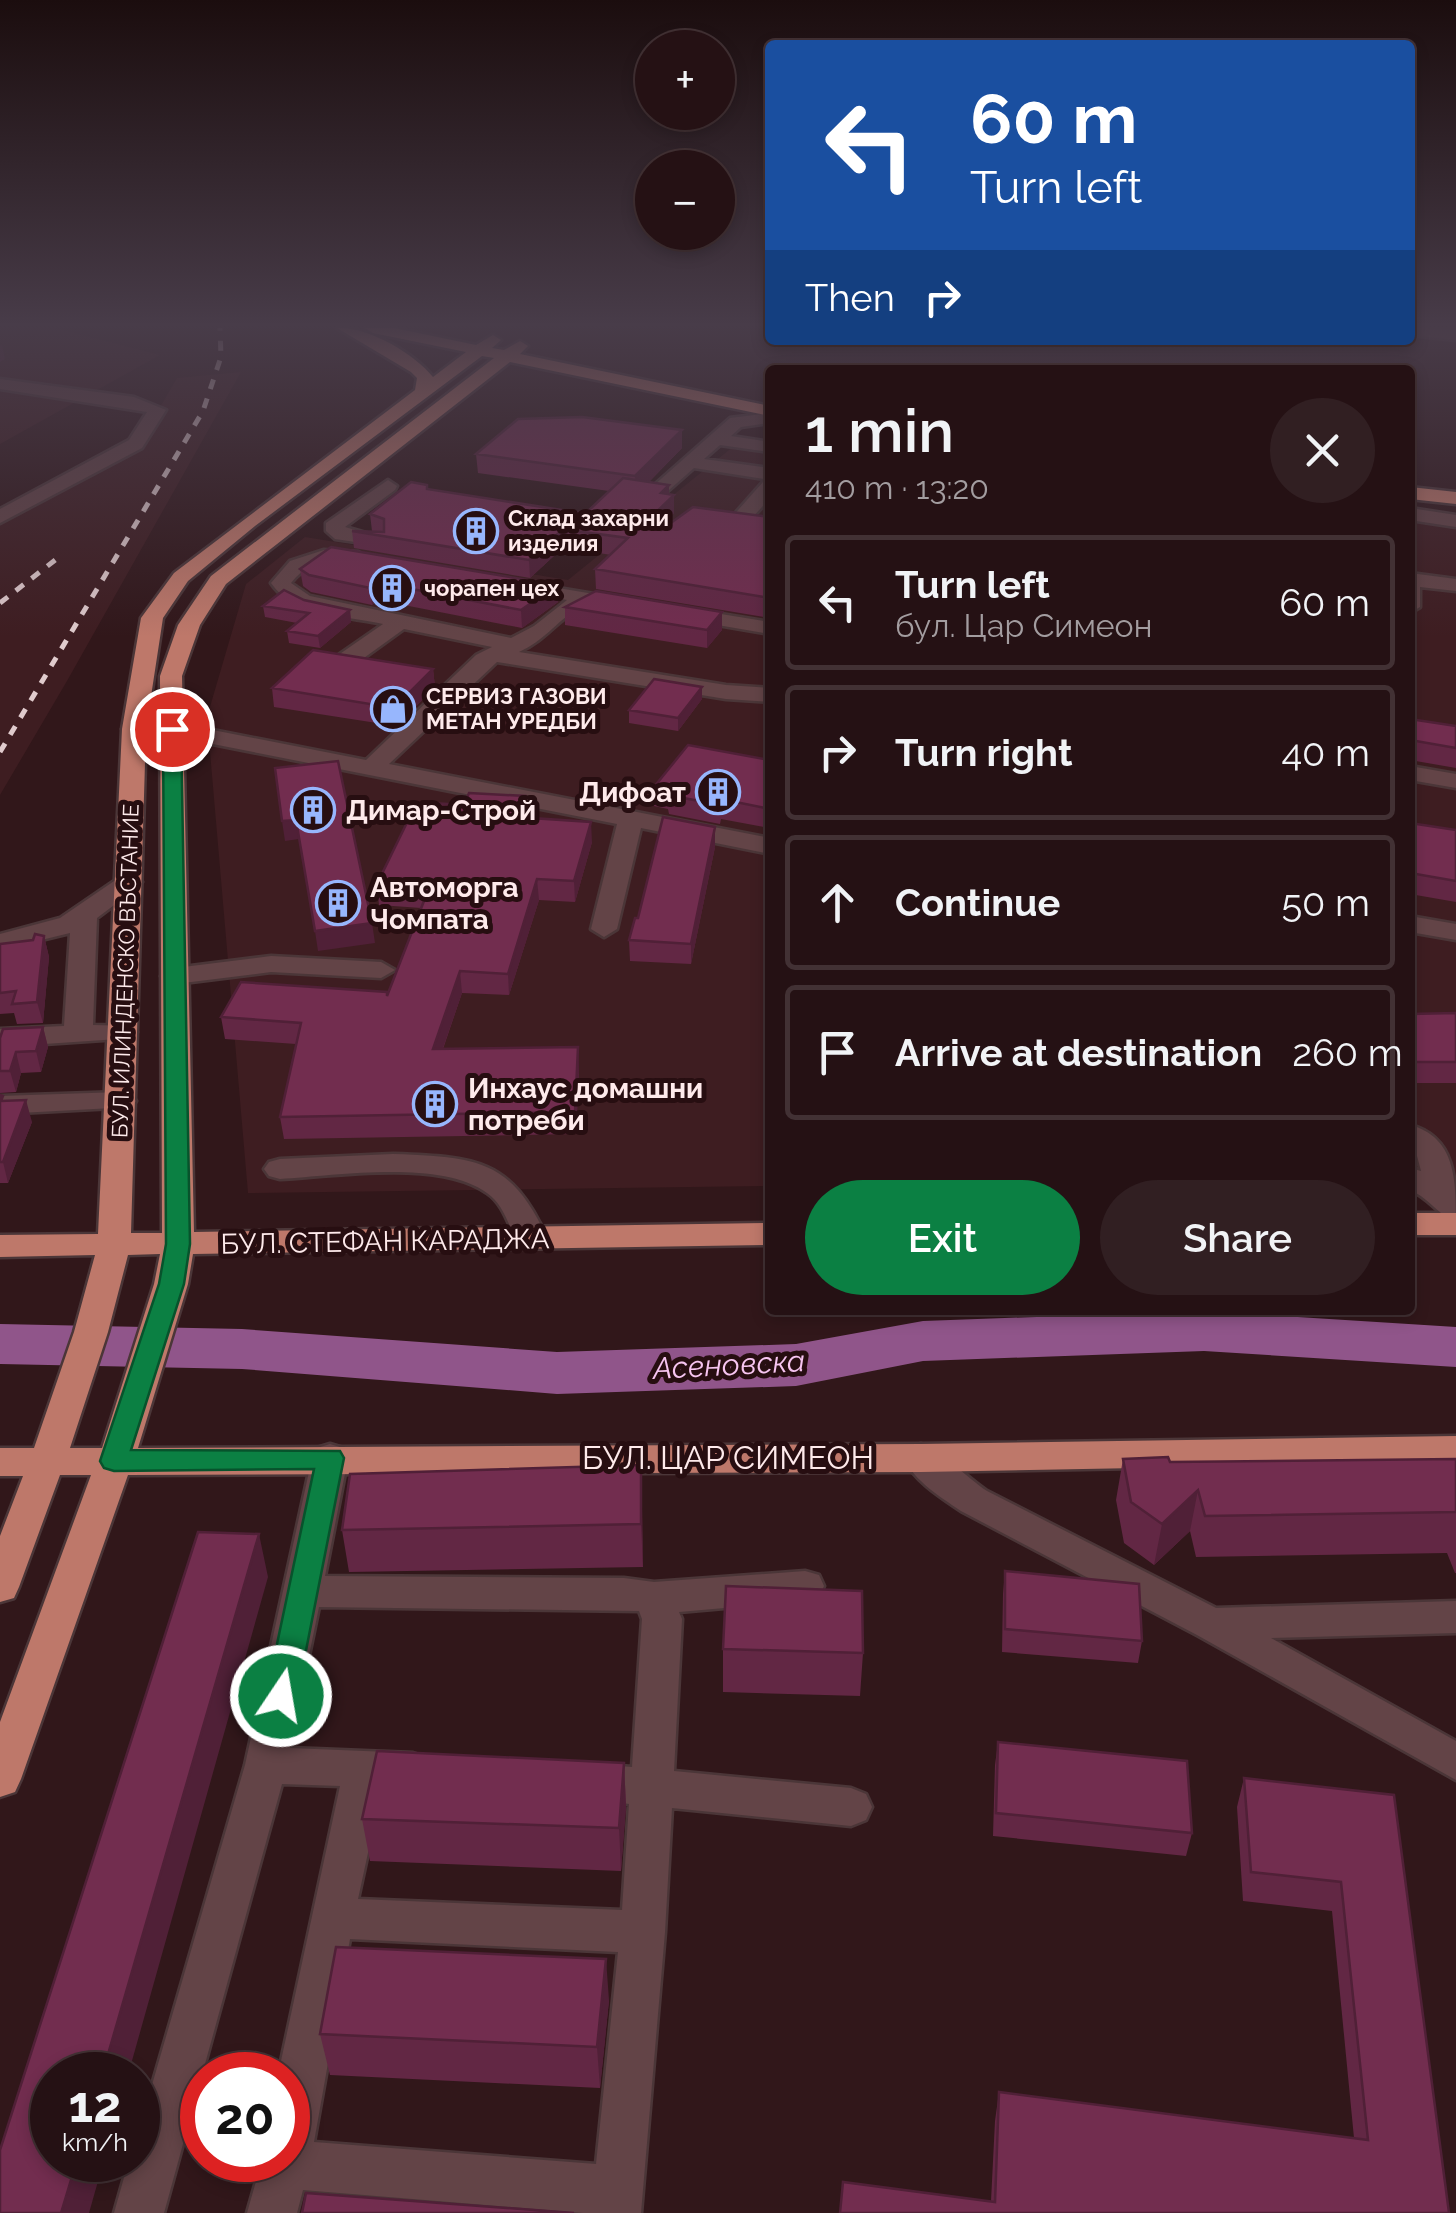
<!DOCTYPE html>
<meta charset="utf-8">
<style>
:root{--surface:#251114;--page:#311f22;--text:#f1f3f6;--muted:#a39da0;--line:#423134;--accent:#0b8043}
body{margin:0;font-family:Raleway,sans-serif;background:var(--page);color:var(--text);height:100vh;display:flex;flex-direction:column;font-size:38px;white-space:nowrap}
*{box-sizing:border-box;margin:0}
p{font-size:32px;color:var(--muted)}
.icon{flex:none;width:55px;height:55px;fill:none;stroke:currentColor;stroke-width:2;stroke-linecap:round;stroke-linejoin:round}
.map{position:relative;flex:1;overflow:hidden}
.panel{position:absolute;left:765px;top:365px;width:650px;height:950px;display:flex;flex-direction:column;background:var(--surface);border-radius:10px;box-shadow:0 5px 15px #0003,0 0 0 2px var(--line)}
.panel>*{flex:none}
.top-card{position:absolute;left:765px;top:40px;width:650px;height:305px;border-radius:10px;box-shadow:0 5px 15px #0003,0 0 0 2px var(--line);background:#1a4fa0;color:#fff;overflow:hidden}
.fabs{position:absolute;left:635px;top:30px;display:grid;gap:20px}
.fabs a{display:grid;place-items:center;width:100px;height:100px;border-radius:50%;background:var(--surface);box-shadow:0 5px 15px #0003,0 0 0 2px var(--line);font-size:50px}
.speed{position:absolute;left:30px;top:2052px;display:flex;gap:20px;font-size:50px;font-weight:700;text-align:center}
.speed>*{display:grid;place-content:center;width:130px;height:130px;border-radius:50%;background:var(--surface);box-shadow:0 5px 15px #0003,0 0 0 2px var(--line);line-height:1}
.speed small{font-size:25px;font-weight:400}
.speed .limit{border:15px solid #d22;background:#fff;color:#111}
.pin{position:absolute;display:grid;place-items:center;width:85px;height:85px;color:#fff;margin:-42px;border:5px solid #fff;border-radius:50%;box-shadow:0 2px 10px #0007}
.me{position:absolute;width:110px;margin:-55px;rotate:12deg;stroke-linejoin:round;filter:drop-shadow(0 0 8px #0008)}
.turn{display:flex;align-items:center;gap:35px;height:210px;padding:0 40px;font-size:45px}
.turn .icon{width:130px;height:130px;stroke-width:2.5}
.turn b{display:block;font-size:70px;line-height:85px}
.then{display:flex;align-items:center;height:95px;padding:0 40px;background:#0003;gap:20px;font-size:38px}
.round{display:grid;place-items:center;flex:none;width:105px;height:105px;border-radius:52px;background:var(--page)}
.summary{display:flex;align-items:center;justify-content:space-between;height:170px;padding:0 40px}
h1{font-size:60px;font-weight:600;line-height:75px}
.cta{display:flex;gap:20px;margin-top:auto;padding:20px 40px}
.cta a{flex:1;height:115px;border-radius:60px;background:var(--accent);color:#fff;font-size:40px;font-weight:600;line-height:115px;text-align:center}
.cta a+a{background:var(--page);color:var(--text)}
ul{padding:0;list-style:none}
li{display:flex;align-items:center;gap:30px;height:135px;margin:0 20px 15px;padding:0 20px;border:5px solid var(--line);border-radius:10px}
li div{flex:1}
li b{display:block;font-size:38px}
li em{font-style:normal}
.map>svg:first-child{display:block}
.built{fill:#3e1d21}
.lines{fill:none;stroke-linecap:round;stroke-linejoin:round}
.river{fill:#90558a;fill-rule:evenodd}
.minor-casing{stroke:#4b3638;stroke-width:5}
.major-casing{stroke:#4b3638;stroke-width:5}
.minor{fill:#634447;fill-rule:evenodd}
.major{fill:#be786a;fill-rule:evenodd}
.rail{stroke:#e0cbcd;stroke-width:5;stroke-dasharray:10 10;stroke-linecap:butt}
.wall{fill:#622744}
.shaded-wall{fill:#502037}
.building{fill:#722d4f;stroke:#502037;stroke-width:2.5}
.route{fill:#0b8043;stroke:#07532c;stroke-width:2.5}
.labels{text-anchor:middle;stroke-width:10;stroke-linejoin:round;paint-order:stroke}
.far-poi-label{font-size:22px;font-weight:bold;fill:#feeaeb;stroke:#270e11;text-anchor:start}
.far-street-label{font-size:22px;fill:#feeaeb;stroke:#270e11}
.poi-label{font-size:28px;font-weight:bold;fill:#feeaeb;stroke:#270e11;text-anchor:start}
.street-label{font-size:28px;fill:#feeaeb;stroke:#270e11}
.water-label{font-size:30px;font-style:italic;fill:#f7c5f1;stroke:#270e11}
.near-street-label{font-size:32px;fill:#feeaeb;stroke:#270e11}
</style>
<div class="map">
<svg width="1456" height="2213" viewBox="0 0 1456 2213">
<rect width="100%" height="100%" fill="#31171a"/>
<path class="built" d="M0,328H55L160,355L0,444Z
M241,372L67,681L0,795V525L133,454L177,378Z
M734,446L770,450V1186L248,1193L207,717L246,584L305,537L568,580Z
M1410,521L1456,525V1178H1410Z"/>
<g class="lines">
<path class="river" d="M1204,1311L1456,1327V1367L1204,1351L923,1361L796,1386L557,1394L242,1369L0,1364V1324L242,1329L557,1352L796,1344L923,1321Z"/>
<defs>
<path id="minor" d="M1410,328L1456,330V340L1410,335Z
M0,379L134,397L166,410L142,448L0,523V509L129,440L147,412L0,389Z
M770,413V423L741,427L731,436L770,442V452L720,445L704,459L770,468V480L694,468L660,498L653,500L644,494L730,418Z
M388,480L397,486L395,490L345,527L383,538V546L335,539L326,531V523Z
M770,480V498L752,518L770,520V532L731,526V518L763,482Z
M1410,508L1456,515V527L1410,520Z
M324,550L358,552L368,558C346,576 319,547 291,583L310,596L511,638L534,626L567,600L510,588L507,584L510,580L624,599L634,605L631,609C613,614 595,600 576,610C556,622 544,641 519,652L726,685L770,688V702L726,699L497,662L389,764L770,838V854L641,828L617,929L604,937L591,929L617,824L172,736L126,734L122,729L126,724L172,722L366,760L476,655L492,647L404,629L350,668H334L331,663L334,658L383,624C347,616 293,616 271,583L290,561Z
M1410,573L1456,579V591L1420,587V607L1410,613Z
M684,608L770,622V634L677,618L673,614Z
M1410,766L1456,774V788L1410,780Z
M129,874L142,882L138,887L97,918L93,1025L133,1026L137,1032L133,1038L0,1047V1029L64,1026L70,933L0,950V934L60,918L120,877Z
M1410,916L1456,924V940L1410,932Z
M271,956L381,962L395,970L381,978L271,972L175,984L161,976L175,968Z
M121,1092L132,1095L136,1101L132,1107L0,1114V1096Z
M1410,1125C1456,1137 1456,1181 1456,1221C1438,1216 1431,1199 1410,1190V1168L1421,1171L1416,1152L1410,1147Z
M393,1154C475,1157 511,1158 547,1238L542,1246L531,1249L520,1246C509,1229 505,1205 487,1193C440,1159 336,1176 280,1179L269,1176L264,1169L269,1162L280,1159Z
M330,1444L343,1448L348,1458L325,1576L624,1578L654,1582L805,1571L819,1575L824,1586L819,1597L805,1601L679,1612L682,1619L674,1771L851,1788L866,1794L872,1807L866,1820L851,1826L672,1808L665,1932L641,2213H583L303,2190L297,2213H247L262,2160H288V2075H278L340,1786L282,1784L164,2213H114L129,2160H138V2133L245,1765L312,1458L317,1448ZM319,1607L639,1611L642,1619L632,1767L584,1763L569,1768L563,1781L569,1794L629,1804L622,1910L358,1899L382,1788L413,1789L428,1784L434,1771L428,1758L413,1753L290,1748ZM350,1939L618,1952L596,2164L314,2142Z
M921,1444C941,1450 967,1478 987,1491L1216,1608L1456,1601V1633L1271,1638L1456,1741V1780L1197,1635L961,1511C939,1496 916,1482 903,1458L908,1448Z"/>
<path id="major" d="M337,328C367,326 414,353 433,377L466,352L373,333L365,328H394L476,345L493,335L501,340L492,348L504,350L520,341L528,346L520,354L770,406V416L510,362L226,584L200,625L182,676L194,1232L770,1223V1245L193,1254L188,1284L138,1448L921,1444L1456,1436V1462L921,1472L128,1475L21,1779L15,1792L0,1797V1722L91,1475H60L19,1587L14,1598L0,1602V1536L23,1476H0V1448H34L74,1332L95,1255L0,1257V1235L98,1234L122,729L141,618L174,573L415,390L417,378L411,372ZM482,356L494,358L211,576L178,625L160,676L162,1233H131L146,729L163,618L188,581L255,526ZM160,1254L154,1284L102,1448H70L108,1332L128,1255Z
M1410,487L1456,492V504L1410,499Z
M1410,1213H1456V1235H1410Z"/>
</defs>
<use href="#minor" class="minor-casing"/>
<use href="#major" class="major-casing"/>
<use href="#minor" class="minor"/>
<use href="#major" class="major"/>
<path class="rail" d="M0,603L59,557
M0,752L203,411L221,357L220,328"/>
</g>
<path class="wall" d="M682,448L649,482L669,494L674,513L658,528L661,530L770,517V618L596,589L595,569L611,555L569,548V542L530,578L354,548L352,531H372L370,514L427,485L428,490L581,513V517L609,491L478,473L476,454Z
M300,569L558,602L522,628L378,600L372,605L311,592L303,586Z
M304,600L350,610L351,622L320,648L289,643L287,631L297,623L265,617L263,606Z
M565,607L722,630L707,648L565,625Z
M433,669L435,687L396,726L274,707L272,688Z
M702,687V699L678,731L629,723V710Z
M1410,719L1456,726V768L1410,760Z
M770,760V828L721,819L720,824L669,814L668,809L654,806V787Z
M526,817L592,842L575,902L539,900L509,995L462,993L443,1049L579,1069L576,1134L284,1139L280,1117L296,1044L225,1039L221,1017L387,996L421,908L379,905L377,884Z
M1410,823L1456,830V902L1410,894Z
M715,847L691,964L630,961L629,940Z
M44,936L49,957L43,1023L17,1024L14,1013L0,1014V944L33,940Z
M1456,1013V1083H1410V1014Z
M43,1027L48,1047L41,1072L21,1073L16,1092L0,1093V1038Z
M0,1095L4,1101L32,1122L8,1183H0Z
M1123,1459L1170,1462L1456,1459V1573H1455L1447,1553L1196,1557L1190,1531L1154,1565L1124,1543L1116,1500Z
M641,1465L643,1567L349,1572L342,1530Z
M1005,1571L1142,1641L1138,1663L1002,1652L1003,1594Z
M723,1649L863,1653L860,1696L723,1692Z
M998,1742L1192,1833L1186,1856L993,1836L995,1765Z
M624,1763L626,1806L621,1871L370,1861L362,1819Z
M1244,1778L1394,1795L1449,2213L991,2201L995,2121L999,2092L1354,2138L1332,1911L1243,1901L1237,1807Z
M609,2000L600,2088L330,2075L320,2034Z"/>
<path class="shaded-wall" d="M2,345L5,359L0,362V346Z
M682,430V448L636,495L635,476Z
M669,485V499L674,495V513L647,539V521L661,493Z
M581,513L582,530H568L569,542L530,578L529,560Z
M376,582L378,600L372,605L370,588Z
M557,585L558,602L522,628L521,610Z
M350,610L351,622L320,648L318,636Z
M722,612V630L707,648V630Z
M433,669L435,687L396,726L394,708Z
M702,687V699L678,731V718Z
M525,796L526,816L519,837L517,817Z
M296,820L299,839L285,841L282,821Z
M591,822L592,842L575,902L574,881Z
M715,827V847L691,964V944Z
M537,879L539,900L509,995L508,974Z
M372,923L375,943L318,951L315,931Z
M44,936L49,957L43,1023L37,1002Z
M460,971L462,993L435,1071L433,1049Z
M43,1027L48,1047L41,1072L36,1051Z
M578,1047L579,1069L576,1134L575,1112Z
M16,1052L21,1073L16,1092L10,1071Z
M26,1100L32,1122L8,1183L3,1162Z
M641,1465L642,1508L643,1567L641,1524Z
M1198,1490L1190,1531L1154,1565L1162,1524Z
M259,1534L268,1577L128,2075H102Z
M624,1763L626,1806L621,1871L619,1828Z
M606,1959L609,2000L600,2088L597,2047Z
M77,2160H104L89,2213H61Z"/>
<path class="building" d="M582,417L682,430L635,476L476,454L518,419Z
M623,478L669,485L661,493L674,495L647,521L661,530L693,507L770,517V598L595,569L628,538L568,530Z
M411,482L427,485V489L581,513L529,560L352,531L384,532V519L370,514Z
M331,547L557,585L521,610L376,582L370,588L309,575L300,569Z
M284,590L304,600L350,610L318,636L287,631L309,613L263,606Z
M596,591L722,612L707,630L565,607Z
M313,650L433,669L394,708L272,688Z
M654,679L702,687L678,718L629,710Z
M1410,719L1456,726V748L1410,740Z
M688,745L770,760V809L721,799L720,805L668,795L670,790L654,787Z
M338,761L372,923L315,931L296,820L282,821L275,768Z
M469,793L525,796L517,817L591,822L574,881L537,879L508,974L460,971L433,1049L578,1047L575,1112L280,1117L301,1023L221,1017L241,982L387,992V996L429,888L377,884L417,802L464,805Z
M663,817L715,827L691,944L629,940L635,918H638Z
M1410,823L1456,830V881L1410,873Z
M35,934L44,936L37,1002L12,1004L16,991L0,993V944L33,940Z
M1456,1013V1062H1410V1014Z
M43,1027L36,1051L16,1052L10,1071H0V1038L3,1029Z
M0,1095L3,1096L1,1101L26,1100L3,1162H0Z
M1168,1457L1170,1462L1456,1459V1512L1205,1516L1198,1490L1162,1524L1131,1502L1123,1459Z
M641,1465V1524L342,1530L350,1474Z
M198,1532L259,1534L102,2075H52V2160H77L61,2213H0V2150Z
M1005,1571L1139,1584L1142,1641L1005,1629Z
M726,1586L862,1591L863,1653L723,1649Z
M998,1742L1187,1761L1192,1833L996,1813Z
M377,1751L624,1763L619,1828L362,1819Z
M1244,1778L1394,1795L1449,2213H840L843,2182L995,2202L999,2092L1368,2140L1341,1882L1251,1872Z
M336,1947L606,1959L597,2047L320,2034Z
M306,2193L574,2213H302Z"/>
<linearGradient id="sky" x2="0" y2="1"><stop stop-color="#1b0d0e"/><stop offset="0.51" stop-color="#483c49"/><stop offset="1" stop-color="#483c49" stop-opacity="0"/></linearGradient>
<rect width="1456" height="637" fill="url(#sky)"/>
<path class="route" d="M172,724L181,729L190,1244L184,1284L131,1450L340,1451L344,1458L297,1696L292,1705L281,1709L270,1705L266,1696L314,1469L114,1471L104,1468L100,1461L159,1284L166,1244L163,729Z"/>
<defs>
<symbol id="building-ring" viewBox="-11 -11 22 22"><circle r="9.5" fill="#270e11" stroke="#97b6fd" stroke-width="1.5"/><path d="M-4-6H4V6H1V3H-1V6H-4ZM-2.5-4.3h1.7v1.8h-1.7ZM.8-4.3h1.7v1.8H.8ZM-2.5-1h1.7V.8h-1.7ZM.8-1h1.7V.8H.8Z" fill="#97b6fd"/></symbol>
<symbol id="shop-ring" viewBox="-11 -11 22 22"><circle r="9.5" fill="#270e11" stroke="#97b6fd" stroke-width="1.5"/><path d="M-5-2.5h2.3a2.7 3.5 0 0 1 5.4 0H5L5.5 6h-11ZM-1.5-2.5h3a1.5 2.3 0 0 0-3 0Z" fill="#97b6fd"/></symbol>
</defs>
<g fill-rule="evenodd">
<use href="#building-ring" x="451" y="506" width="50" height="50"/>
<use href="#building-ring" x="367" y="563" width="50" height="50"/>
<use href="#shop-ring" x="368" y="684" width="50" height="50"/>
<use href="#building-ring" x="693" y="767" width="50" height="50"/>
<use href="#building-ring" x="288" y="785" width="50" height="50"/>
<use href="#building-ring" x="313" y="878" width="50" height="50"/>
<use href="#building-ring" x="410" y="1079" width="50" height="50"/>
</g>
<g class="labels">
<g class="far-poi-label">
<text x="508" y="526">Склад захарни<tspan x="508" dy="25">изделия</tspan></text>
<text x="424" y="596">чорапен цех</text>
<text x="426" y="704">СЕРВИЗ ГАЗОВИ<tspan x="426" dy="25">МЕТАН УРЕДБИ</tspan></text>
</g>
<g class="far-street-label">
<text transform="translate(125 971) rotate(-88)" y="8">БУЛ. ИЛИНДЕНСКО ВЪСТАНИЕ</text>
</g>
<g class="poi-label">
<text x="686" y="802" text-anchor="end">Дифоат</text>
<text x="346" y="820">Димар-Строй</text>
<text x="370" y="897">Автоморга<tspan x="370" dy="32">Чомпата</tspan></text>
<text x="468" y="1098">Инхаус домашни<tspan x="468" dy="32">потреби</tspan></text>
</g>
<g class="street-label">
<text transform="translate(385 1241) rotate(-1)" y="10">БУЛ. СТЕФАН КАРАДЖА</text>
</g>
<g class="water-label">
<text transform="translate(729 1365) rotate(-3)" y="10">Асеновска</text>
</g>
<g class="near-street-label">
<text x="728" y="1469">БУЛ. ЦАР СИМЕОН</text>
</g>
</g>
</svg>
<div class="fabs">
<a>+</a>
<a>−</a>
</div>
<div class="speed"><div>12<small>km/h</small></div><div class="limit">20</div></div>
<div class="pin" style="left:172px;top:729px;background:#d93025"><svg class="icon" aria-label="arrive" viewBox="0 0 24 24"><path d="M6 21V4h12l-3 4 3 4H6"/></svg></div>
<svg class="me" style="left:281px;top:1696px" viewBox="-20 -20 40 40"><circle r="17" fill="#0b8043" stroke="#fff" stroke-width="3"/><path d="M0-11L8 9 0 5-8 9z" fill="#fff"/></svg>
<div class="top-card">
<div class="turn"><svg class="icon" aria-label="left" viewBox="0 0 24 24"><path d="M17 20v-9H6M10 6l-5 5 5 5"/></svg><div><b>60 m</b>Turn left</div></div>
<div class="then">Then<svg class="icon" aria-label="right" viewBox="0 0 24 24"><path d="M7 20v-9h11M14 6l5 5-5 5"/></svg></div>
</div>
<section class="panel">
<div class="summary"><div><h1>1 min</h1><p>410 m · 13:20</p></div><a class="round"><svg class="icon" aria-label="close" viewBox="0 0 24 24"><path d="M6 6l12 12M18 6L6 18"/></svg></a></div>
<ul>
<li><svg class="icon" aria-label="left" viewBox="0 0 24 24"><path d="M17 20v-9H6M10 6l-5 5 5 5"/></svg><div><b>Turn left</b><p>бул. Цар Симеон</p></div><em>60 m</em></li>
<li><svg class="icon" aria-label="right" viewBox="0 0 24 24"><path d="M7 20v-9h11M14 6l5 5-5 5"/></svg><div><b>Turn right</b></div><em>40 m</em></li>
<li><svg class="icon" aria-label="ahead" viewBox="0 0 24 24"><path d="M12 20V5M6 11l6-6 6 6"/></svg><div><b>Continue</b></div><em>50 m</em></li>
<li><svg class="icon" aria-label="arrive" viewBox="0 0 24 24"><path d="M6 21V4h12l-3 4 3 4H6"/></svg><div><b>Arrive at destination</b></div><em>260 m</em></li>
</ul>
<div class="cta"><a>Exit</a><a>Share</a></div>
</section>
</div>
